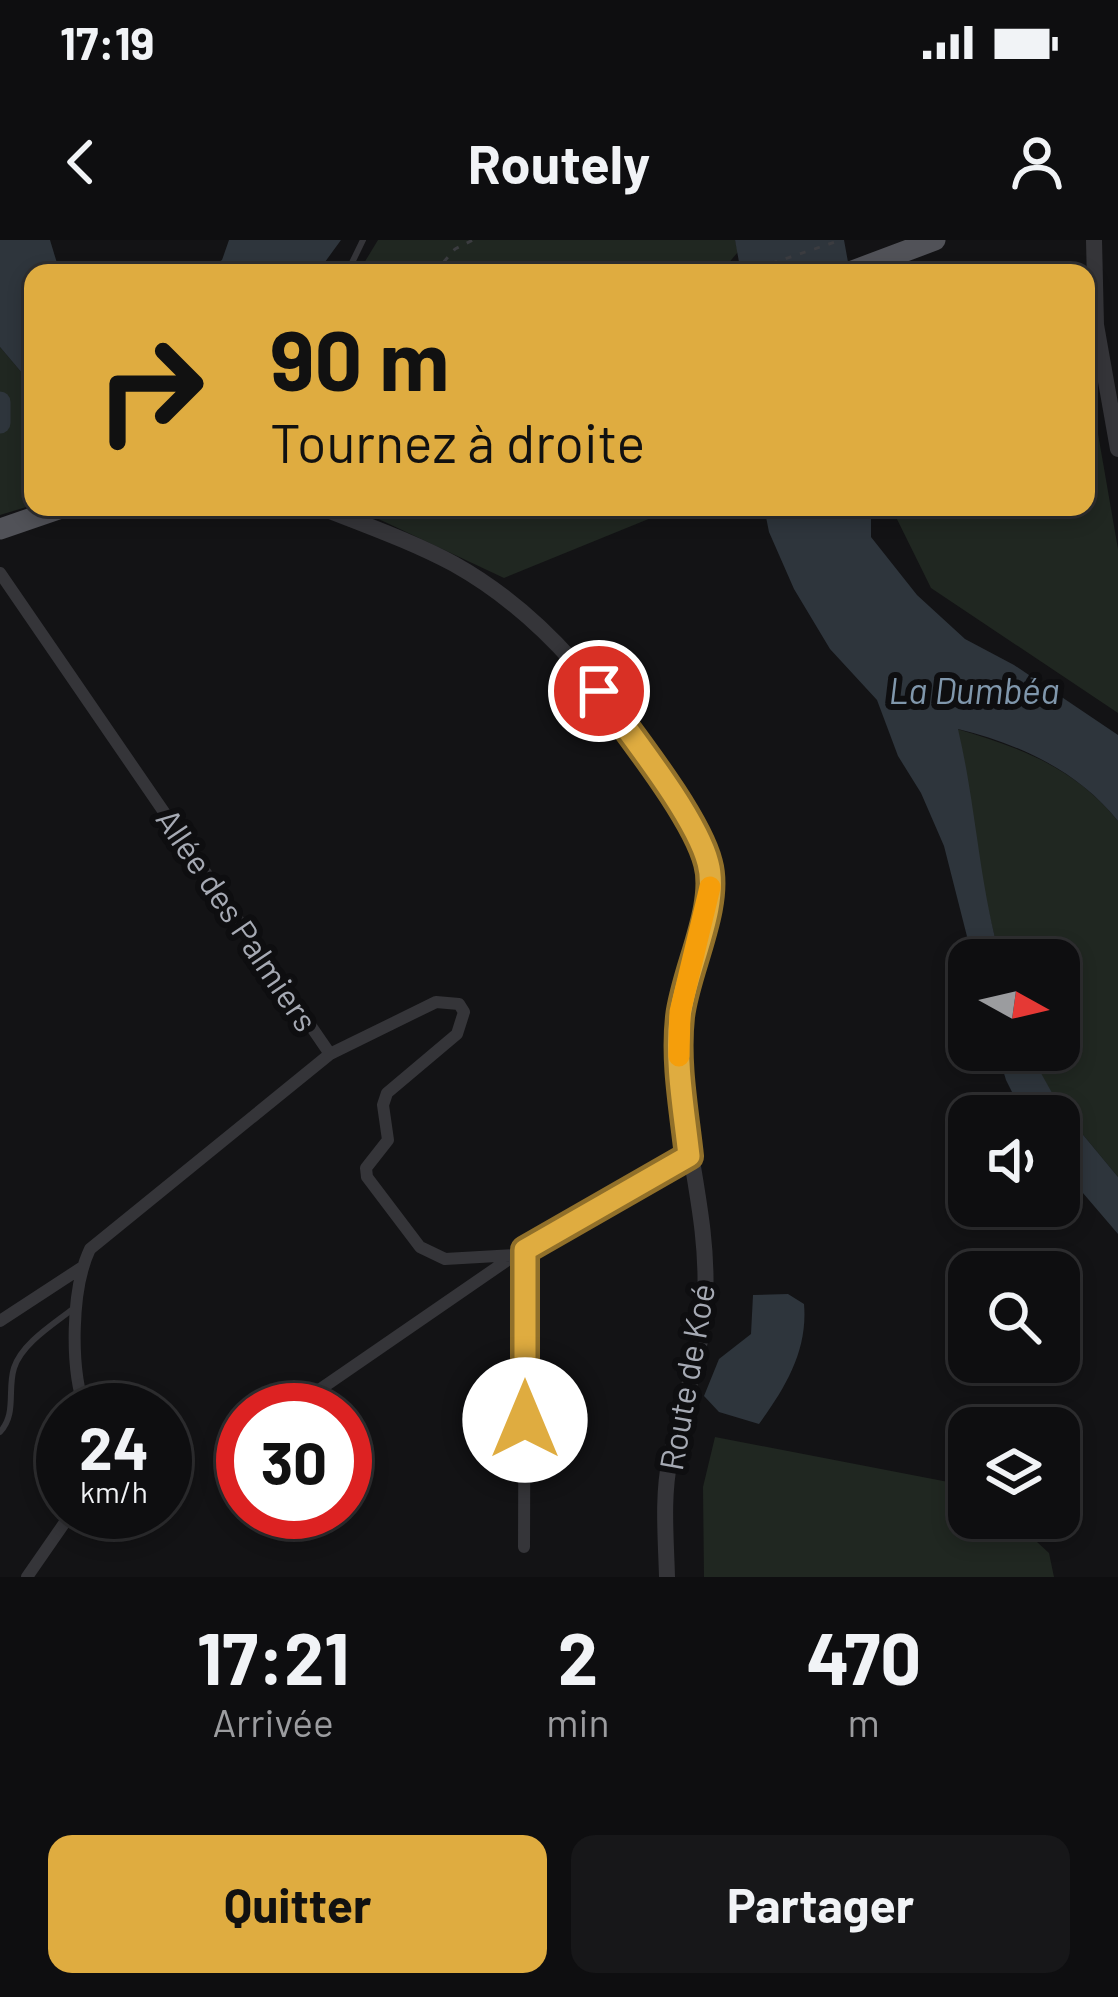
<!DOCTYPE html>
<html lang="fr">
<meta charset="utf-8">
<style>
:root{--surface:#0e0e10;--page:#171719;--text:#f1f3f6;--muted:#9b9c9f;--line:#2e2e30;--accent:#dfac40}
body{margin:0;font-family:Barlow,sans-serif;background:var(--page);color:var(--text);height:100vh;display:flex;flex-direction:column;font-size:45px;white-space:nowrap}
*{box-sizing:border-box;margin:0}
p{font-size:39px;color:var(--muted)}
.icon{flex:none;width:66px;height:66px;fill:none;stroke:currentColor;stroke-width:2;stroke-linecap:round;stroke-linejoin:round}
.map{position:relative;height:1337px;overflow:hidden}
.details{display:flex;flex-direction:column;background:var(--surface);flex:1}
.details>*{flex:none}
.top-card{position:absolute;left:24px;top:24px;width:1071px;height:252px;border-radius:24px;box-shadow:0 6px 18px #0003,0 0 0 3px var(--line);background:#dfac40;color:#111;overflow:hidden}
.needle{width:78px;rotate:98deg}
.tools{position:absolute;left:948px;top:699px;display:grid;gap:24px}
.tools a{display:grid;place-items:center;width:132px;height:132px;border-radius:24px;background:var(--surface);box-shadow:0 6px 18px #0003,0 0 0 3px var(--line);font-size:60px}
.speed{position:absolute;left:36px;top:1143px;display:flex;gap:24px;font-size:60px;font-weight:700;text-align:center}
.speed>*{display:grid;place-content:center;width:156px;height:156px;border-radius:50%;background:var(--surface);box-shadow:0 6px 18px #0003,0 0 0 3px var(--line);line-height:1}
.speed small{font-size:30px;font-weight:400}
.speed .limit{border:18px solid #d22;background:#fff;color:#111}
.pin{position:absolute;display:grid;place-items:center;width:102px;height:102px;color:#fff;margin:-51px;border:6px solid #fff;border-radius:50%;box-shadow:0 3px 12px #0007}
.me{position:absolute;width:132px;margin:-66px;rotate:0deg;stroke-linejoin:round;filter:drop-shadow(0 0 9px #0008)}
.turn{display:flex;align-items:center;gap:42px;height:252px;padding:0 48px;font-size:54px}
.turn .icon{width:156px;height:156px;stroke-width:2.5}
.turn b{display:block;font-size:84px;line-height:102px}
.eta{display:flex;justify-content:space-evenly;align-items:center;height:204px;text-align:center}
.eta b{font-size:72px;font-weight:700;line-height:84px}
.cta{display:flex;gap:24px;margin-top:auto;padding:24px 48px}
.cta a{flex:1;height:138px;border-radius:24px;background:var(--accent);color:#111;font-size:48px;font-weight:700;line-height:138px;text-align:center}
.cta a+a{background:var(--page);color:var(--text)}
.status{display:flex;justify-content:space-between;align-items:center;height:84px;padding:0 60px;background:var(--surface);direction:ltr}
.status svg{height:33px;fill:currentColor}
header{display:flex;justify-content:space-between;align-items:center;height:156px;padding:0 48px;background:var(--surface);font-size:54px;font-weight:700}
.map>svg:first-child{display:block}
.green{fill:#202721}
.water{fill:#2e353c}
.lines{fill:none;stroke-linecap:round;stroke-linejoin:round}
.river{stroke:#2e353c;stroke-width:21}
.path{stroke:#3b3c40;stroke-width:3;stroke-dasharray:6 9;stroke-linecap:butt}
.service{stroke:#353539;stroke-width:6}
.minor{stroke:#353539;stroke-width:12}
.tertiary{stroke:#353539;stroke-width:16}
.primary{stroke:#515258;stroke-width:21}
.route-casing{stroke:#91702a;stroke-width:30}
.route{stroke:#dfac40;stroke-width:21}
.slow{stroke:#f59e0b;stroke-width:21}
.labels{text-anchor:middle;stroke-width:12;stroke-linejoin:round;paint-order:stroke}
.street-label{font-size:33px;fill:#a6aab4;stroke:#0e0e10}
.water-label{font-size:36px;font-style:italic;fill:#8097ac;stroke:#0e0e10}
</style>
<div class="status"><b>17:19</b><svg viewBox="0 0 49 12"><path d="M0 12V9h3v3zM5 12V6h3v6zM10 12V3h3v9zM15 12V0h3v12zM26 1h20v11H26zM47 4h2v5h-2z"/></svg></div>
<header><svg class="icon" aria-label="back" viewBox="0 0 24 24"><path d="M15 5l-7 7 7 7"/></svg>Routely<svg class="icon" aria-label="person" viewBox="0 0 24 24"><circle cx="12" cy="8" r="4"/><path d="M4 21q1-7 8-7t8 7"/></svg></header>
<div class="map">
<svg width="1118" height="1337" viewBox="0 0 1118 1337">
<rect width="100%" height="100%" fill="#131315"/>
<path class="green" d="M378,0H735L738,12L726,26L706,33H358Z
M0,107L22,133L33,138V265L0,275Z
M1097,188L1118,309V473L931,348L891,267H1086V191Z
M353,267H678L504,338Z
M957,489C1021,508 1074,527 1118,581V937L1060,867L1029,814L1028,810H1059V720H1001C988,674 979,628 972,582C967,550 966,520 957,489Z
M715,1197L969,1246V1278H1011L1049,1313L1054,1337H704L703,1247Z"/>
<path class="water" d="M0,0H50L60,33H33V138L22,133L0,107Z
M229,0H341L317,33H200L222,20Z
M735,0H844L850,33H741Z
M764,267H871V297L917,355L965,399L1014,425L1118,495V581C1077,530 1019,504 958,489C976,565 979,644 1001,720H973L944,606L921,553L898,516L877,460L830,409L794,349L769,292Z
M997,810H1028L1060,867L1118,937V994L1059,925V876H1024L1006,840Z
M788,1054L804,1064C808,1110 786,1147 759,1184L719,1172L704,1156L719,1119L751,1094L753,1055Z"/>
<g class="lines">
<path class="river" d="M0,162V183"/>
<path class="path" d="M434,33L455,9L473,0
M743,33L841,0"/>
<path class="service" d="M347,33L363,0
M0,1192C17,1174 7,1150 14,1128C22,1103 54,1084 74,1068"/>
<path class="minor" d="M0,333L330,814
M0,1081L81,1028
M85,1170C70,1128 71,1049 90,1009L330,814L436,762L459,764L464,772L457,794L387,853L383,865L388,900L366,928L367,937L420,1007L445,1019L515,1015
M290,1170L515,1015L689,916
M524,1307L525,1010
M27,1337L72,1272"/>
<path class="tertiary" d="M1094,0L1096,85L1118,209
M320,267C365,285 411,301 454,324C547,376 609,459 665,547C684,575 711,608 711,644C709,696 678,750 679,805C679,890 710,974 705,1059C703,1113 681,1166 670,1219C662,1257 666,1298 667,1337"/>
<path class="primary" d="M847,33L935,0
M0,289L64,267"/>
</g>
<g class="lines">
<defs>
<path id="route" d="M525,1180V1010L689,916C684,870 675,823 680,777C685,731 720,667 708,623C696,576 629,493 599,451"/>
</defs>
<use href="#route" class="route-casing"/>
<use href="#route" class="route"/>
<path class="slow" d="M679,816L680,772L710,647"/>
</g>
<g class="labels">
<g class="street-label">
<text transform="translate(237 680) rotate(56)" y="12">Allée des Palmiers</text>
<text transform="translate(687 1137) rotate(-80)" y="12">Route de Koé</text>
</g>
<g class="water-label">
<text x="974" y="464">La Dumbéa</text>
</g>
</g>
</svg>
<div class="tools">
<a><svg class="needle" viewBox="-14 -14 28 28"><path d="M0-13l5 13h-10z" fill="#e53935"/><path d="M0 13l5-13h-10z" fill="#9b9c9f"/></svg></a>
<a><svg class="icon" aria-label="sound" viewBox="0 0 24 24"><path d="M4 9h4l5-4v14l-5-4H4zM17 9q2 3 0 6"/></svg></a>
<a><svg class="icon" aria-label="search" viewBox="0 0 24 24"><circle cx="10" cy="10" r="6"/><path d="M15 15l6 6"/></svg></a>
<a><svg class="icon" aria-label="layers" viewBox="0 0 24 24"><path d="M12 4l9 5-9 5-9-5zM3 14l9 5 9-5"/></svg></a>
</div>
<div class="speed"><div>24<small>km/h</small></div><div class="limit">30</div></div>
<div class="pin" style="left:599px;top:451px;background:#d93025"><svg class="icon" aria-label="arrive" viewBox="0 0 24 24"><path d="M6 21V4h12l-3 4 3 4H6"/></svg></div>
<svg class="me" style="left:525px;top:1180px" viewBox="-20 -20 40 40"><circle r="19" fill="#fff"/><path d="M0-13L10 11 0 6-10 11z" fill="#dfac40"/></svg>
<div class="top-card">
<div class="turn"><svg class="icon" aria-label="right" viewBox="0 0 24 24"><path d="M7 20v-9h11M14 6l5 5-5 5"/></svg><div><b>90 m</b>Tournez à droite</div></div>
</div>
</div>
<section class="details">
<div class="eta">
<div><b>17:21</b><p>Arrivée</p></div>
<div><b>2</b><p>min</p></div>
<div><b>470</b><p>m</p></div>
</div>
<div class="cta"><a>Quitter</a><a>Partager</a></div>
</section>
